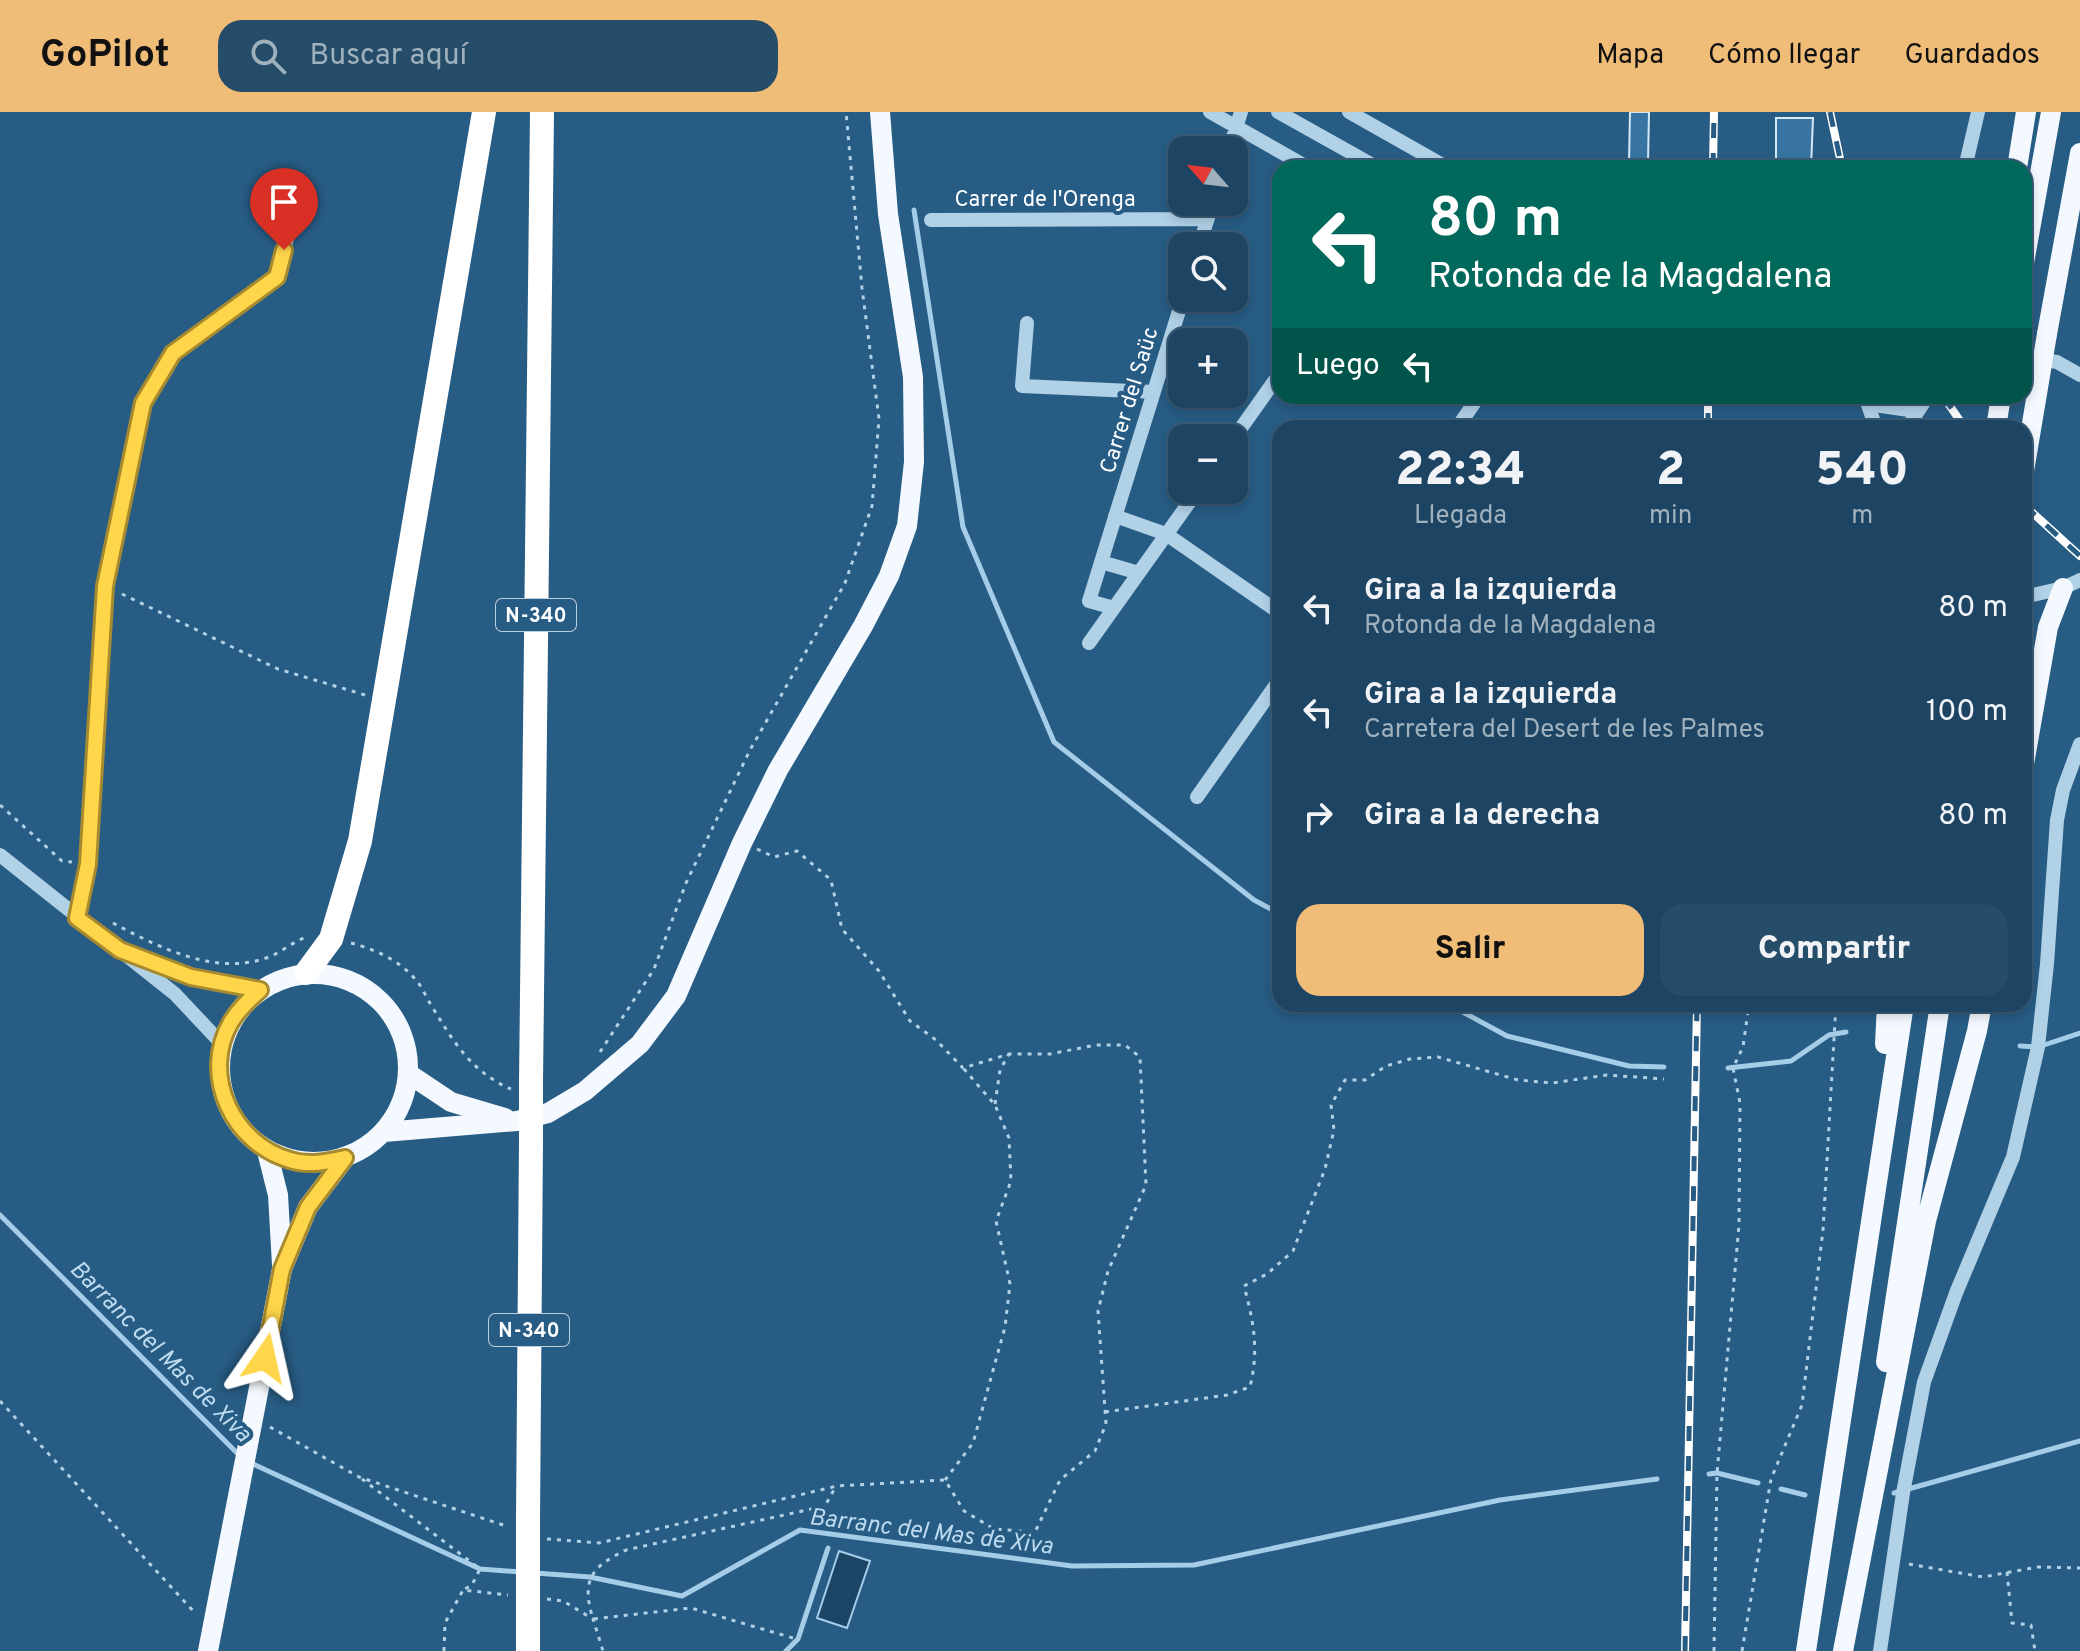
<!DOCTYPE html>
<html lang="es">
<meta charset="utf-8">
<style>
:root{--surface:#1d4563;--page:#254c69;--text:#f1f3f6;--muted:#a0b1be;--line:#3b5d78;--accent:#efbd77}
body{margin:0;font-family:Overpass,sans-serif;background:var(--page);color:var(--text);height:100vh;display:flex;flex-direction:column;font-size:30px;white-space:nowrap}
*{box-sizing:border-box;margin:0}
p{font-size:26px;color:var(--muted)}
.icon{flex:none;width:44px;height:44px;fill:none;stroke:currentColor;stroke-width:2;stroke-linecap:round;stroke-linejoin:round}
.map{position:relative;flex:1;overflow:hidden}
.sheet{position:absolute;left:1272px;top:308px;width:760px;height:592px;display:flex;flex-direction:column;background:var(--surface);border-radius:24px;box-shadow:0 4px 12px #0003,0 0 0 2px var(--line)}
.sheet>*{flex:none}
.guide{position:absolute;left:1272px;top:48px;width:760px;height:244px;border-radius:24px;box-shadow:0 4px 12px #0003,0 0 0 2px var(--line);background:#00695c;color:#fff;overflow:hidden}
.needle{width:52px;rotate:298deg}
.fabs{position:absolute;left:1168px;top:24px;display:grid;gap:16px}
.fabs a{display:grid;place-items:center;width:80px;height:80px;border-radius:16px;background:var(--surface);box-shadow:0 4px 12px #0003,0 0 0 2px var(--line);font-size:40px}
.pin{position:absolute;display:grid;place-items:center;width:68px;height:68px;color:#fff;margin:-82px -34px;border-radius:50% 50% 50% 0;rotate:-45deg;box-shadow:0 0 8px #0007}
.pin .icon{rotate:45deg}
.me{position:absolute;width:88px;margin:-44px;rotate:11deg;stroke-linejoin:round;filter:drop-shadow(0 0 6px #0008)}
.turn{display:flex;align-items:center;gap:28px;height:168px;padding:0 24px;font-size:36px}
.turn .icon{width:104px;height:104px;stroke-width:2.5}
.turn b{display:block;font-size:56px;line-height:68px}
.then{display:flex;align-items:center;height:76px;padding:0 24px;background:#0003;gap:16px;font-size:30px}
.eta{display:flex;justify-content:space-evenly;align-items:center;height:136px;text-align:center}
.eta b{font-size:48px;font-weight:800;line-height:56px}
.cta{display:flex;gap:16px;margin-top:auto;padding:16px 24px}
.cta a{flex:1;height:92px;border-radius:24px;background:var(--accent);color:#111;font-size:32px;font-weight:800;line-height:92px;text-align:center}
.cta a+a{background:var(--page);color:var(--text)}
ul{padding:0;list-style:none}
li{display:flex;align-items:center;gap:24px;height:104px;padding:0 24px}
li div{flex:1}
li b{display:block;font-size:30px}
li em{font-style:normal}
header{display:flex;align-items:center;gap:48px;box-sizing:border-box;height:112px;padding:0 40px;background:var(--accent);color:#111}
header strong{font-size:38px}
nav{display:flex;gap:44px;margin-inline-start:auto;font-size:28px}
.search{width:560px;height:72px;background:var(--page);display:flex;align-items:center;gap:20px;box-sizing:border-box;padding:0 28px;border-radius:24px;color:var(--muted);font-size:30px}
.map>svg:first-child{display:block}
.water{fill:#1c4565;stroke:#a6cde8;stroke-width:2}
.lines{fill:none;stroke-linecap:round;stroke-linejoin:round}
.stream{stroke:#a6cde8;stroke-width:5}
.building{fill:#3874a1;stroke:#d5e8f6;stroke-width:2}
.path{stroke:#b1d1e7;stroke-width:3;stroke-dasharray:4 6;stroke-linecap:butt}
.minor{stroke:#b1d1e7;stroke-width:14}
.major{stroke:#f3f9fe;stroke-width:20}
.highway{stroke:#fff;stroke-width:24}
.rail-casing{stroke:#fff;stroke-width:8}
.rail{stroke:#275c84;stroke-width:5;stroke-dasharray:15;stroke-linecap:butt}
.major-bridge{stroke:#f3f9fe;stroke-width:20}
.highway-bridge{stroke:#fff;stroke-width:24}
.route-casing{stroke:#a68a30;stroke-width:20}
.route{stroke:#ffd54a;stroke-width:14}
.labels{text-anchor:middle;stroke-width:8;stroke-linejoin:round;paint-order:stroke}
.shield{fill:#275c84;stroke:#beceda;stroke-width:2}
.shield-label{font-size:20px;font-weight:bold;fill:#fff}
.street-label{font-size:22px;fill:#fff;stroke:#275c84}
.water-label{font-size:24px;font-style:italic;fill:#bddaef;stroke:#275c84}
</style>
<header>
<strong>GoPilot</strong>
<div class="search"><svg class="icon" aria-label="search" viewBox="0 0 24 24"><circle cx="10" cy="10" r="6"/><path d="M15 15l6 6"/></svg>Buscar aquí</div>
<nav><a>Mapa</a><a>Cómo llegar</a><a>Guardados</a></nav>
</header>
<div class="map">
<svg width="2080" height="1539" viewBox="0 0 2080 1539">
<rect width="100%" height="100%" fill="#275c84"/>
<path class="water" d="M839,1439L870,1449L847,1516L817,1506Z"/>
<g class="lines">
<path class="stream" d="M914,98L963,415L1054,630L1254,788L1280,802
M1448,892L1507,924L1629,954L1664,955
M2020,934L2038,935L2080,921
M1728,956L1791,949L1829,923L1846,920
M0,1103L239,1343
M251,1351L480,1457L521,1460
M1709,1362L1717,1361L1758,1371
M1781,1377L1805,1383
M1894,1381L2080,1329
M535,1461L590,1465L682,1484L800,1418L1072,1454L1194,1453L1500,1388L1657,1367
M786,1539L798,1527L828,1436"/>
</g>
<path class="building" d="M1630,0H1649L1648,51H1629Z
M1776,6H1813L1811,56H1776Z"/>
<g class="lines">
<path class="path" d="M122,482L278,557L365,583
M0,693L62,749L72,750
M113,811C158,835 215,864 266,846C279,842 291,831 304,826
M351,831C374,837 399,848 415,867C422,874 426,885 431,893C453,929 471,960 511,977
M600,940L654,857L686,771L750,638L845,471L872,394L879,307L862,176L846,0
M995,992L1000,958L1009,942
M0,1289L195,1501
M1105,1300L1227,1283L1250,1275C1259,1238 1254,1211 1244,1174L1267,1162L1293,1139L1325,1057L1334,1018L1331,993L1345,968H1365L1386,954L1410,947L1438,945L1518,968L1552,971L1607,963L1664,967
M270,1315L359,1365L506,1414
M362,1367L480,1457L472,1473L463,1478
M945,1368L973,1331L1005,1215L1010,1172L996,1109L1011,1069L1009,1026L995,993L964,957
M547,1427L599,1431L837,1374L945,1368L964,1399L994,1417L1035,1420L1060,1368L1095,1339L1106,1312L1098,1199L1108,1159L1146,1073L1140,945L1125,933H1096L1050,942H1009L963,956L936,928L910,909L879,859L842,817L831,768L797,739L774,745L757,737
M1909,1452L1983,1465L2038,1455L2080,1456
M2007,1460L2012,1511L2031,1513L2035,1539
M547,1487L563,1489L593,1507L603,1539
M793,1526L691,1496L593,1507C581,1468 591,1455 626,1438L825,1394L836,1374
M444,1539L445,1511L463,1478L508,1483
M1714,1539L1717,1361L1739,1113L1740,991L1733,956L1743,935L1749,892
M1742,1539L1771,1367L1802,1293L1823,1118L1836,892"/>
<path class="minor" d="M1210,0L1309,56
M1278,0L1378,56
M1349,0L1448,56
M1229,38L1241,0
M1965,56L1978,0
M931,108L1207,107
M1199,134L1213,90
M1027,211L1022,274L1154,280
M2024,245L2057,250L2080,263
M1865,284L1876,316
M1867,284L1881,294L1916,299
M1457,316L1479,284
M1907,316L1928,284
M1234,326L1280,261
M1115,404L1166,422L1280,501
M1101,450L1139,461
M2024,485L2063,476L2080,468
M1114,496L1089,489L1183,186
M1089,531L1198,378
M1197,685L1280,567
M0,743L175,882L222,932
M77,806L88,752L105,474L143,291L173,241L277,165L298,84
M136,844L191,865L260,878
M1880,1539L1903,1381L1924,1270L1956,1181L2013,1045L2038,935L2047,852L2057,708L2063,678L2080,632"/>
<path class="major" d="M2017,56L2026,0
M2024,151L2051,0
M2047,222L2080,41
M1996,316L2001,284
M2024,652L2048,515L2063,476
M220 956a94 94 0 1 1 188 0a94 94 0 1 1-188 0Z
M1885,932L1887,892
M409,962L451,990L505,1006
M384,1020L517,1009L548,1001L585,979L640,932L676,884L742,731L778,658L863,514L889,464L907,414L914,350L913,265L888,102L880,0
M267,1039L278,1083L282,1153
M1886,1250L1940,892
M208,1539L282,1157L308,1095L345,1046
M1806,1539L1904,892
M1843,1539L1926,1109L1977,919L1982,892"/>
<path class="highway" d="M306,861L331,827L360,729L484,0
M531,970L542,0
M528,1408L531,1027
M528,1539V1504"/>
<defs>
<path id="rail" d="M1830,0L1842,56
M1713,56L1714,0
M1943,284L1965,316
M1708,316V284
M2024,393L2080,444
M1685,1539L1697,892"/>
</defs>
<use href="#rail" class="rail-casing"/>
<use href="#rail" class="rail"/>
<path class="major-bridge" d="M2024,359L2047,222"/>
<path class="highway-bridge" d="M531,1027V970
M528,1408V1504"/>
</g>
<g class="lines">
<defs>
<path id="route" d="M265,1246L282,1157L308,1095L345,1046C327,1050 308,1054 290,1048C233,1032 200,963 231,910C239,897 249,888 260,878L191,865L120,838L77,806L88,752L105,474L143,291L173,241L277,165L284,138"/>
</defs>
<use href="#route" class="route-casing"/>
<use href="#route" class="route"/>
</g>
<g class="labels">
<g class="shield">
<rect x="496" y="487" width="80" height="32" rx="6"/>
<rect x="489" y="1202" width="80" height="32" rx="6"/>
</g>
<g class="shield-label">
<text x="536" y="510">N-340</text>
<text x="529" y="1225">N-340</text>
</g>
<g class="street-label">
<text x="1045" y="94">Carrer de l'Orenga</text>
<text transform="translate(1128 288) rotate(-73)" y="8">Carrer del Saüc</text>
</g>
<g class="water-label">
<text transform="translate(161 1239) rotate(45)" y="8">Barranc del Mas de Xiva</text>
<text transform="translate(931 1419) rotate(7)" y="8">Barranc del Mas de Xiva</text>
</g>
</g>
</svg>
<div class="fabs">
<a><svg class="needle" viewBox="-14 -14 28 28"><path d="M0-13l5 13h-10z" fill="#e53935"/><path d="M0 13l5-13h-10z" fill="#a0b1be"/></svg></a>
<a><svg class="icon" aria-label="search" viewBox="0 0 24 24"><circle cx="10" cy="10" r="6"/><path d="M15 15l6 6"/></svg></a>
<a>+</a>
<a>−</a>
</div>
<div class="pin" style="left:284px;top:138px;background:#d93025"><svg class="icon" aria-label="arrive" viewBox="0 0 24 24"><path d="M6 21V4h12l-3 4 3 4H6"/></svg></div>
<svg class="me" style="left:265px;top:1246px" viewBox="-20 -20 40 40"><path d="M0-17L14 15 0 8-14 15z" fill="#ffd54a" stroke="#fff" stroke-width="4"/></svg>
<div class="guide">
<div class="turn"><svg class="icon" aria-label="left" viewBox="0 0 24 24"><path d="M17 20v-9H6M10 6l-5 5 5 5"/></svg><div><b>80 m</b>Rotonda de la Magdalena</div></div>
<div class="then">Luego<svg class="icon" aria-label="left" viewBox="0 0 24 24"><path d="M17 20v-9H6M10 6l-5 5 5 5"/></svg></div>
</div>
<section class="sheet">
<div class="eta">
<div><b>22:34</b><p>Llegada</p></div>
<div><b>2</b><p>min</p></div>
<div><b>540</b><p>m</p></div>
</div>
<ul>
<li><svg class="icon" aria-label="left" viewBox="0 0 24 24"><path d="M17 20v-9H6M10 6l-5 5 5 5"/></svg><div><b>Gira a la izquierda</b><p>Rotonda de la Magdalena</p></div><em>80 m</em></li>
<li><svg class="icon" aria-label="left" viewBox="0 0 24 24"><path d="M17 20v-9H6M10 6l-5 5 5 5"/></svg><div><b>Gira a la izquierda</b><p>Carretera del Desert de les Palmes</p></div><em>100 m</em></li>
<li><svg class="icon" aria-label="right" viewBox="0 0 24 24"><path d="M7 20v-9h11M14 6l5 5-5 5"/></svg><div><b>Gira a la derecha</b></div><em>80 m</em></li>
</ul>
<div class="cta"><a>Salir</a><a>Compartir</a></div>
</section>
</div>
